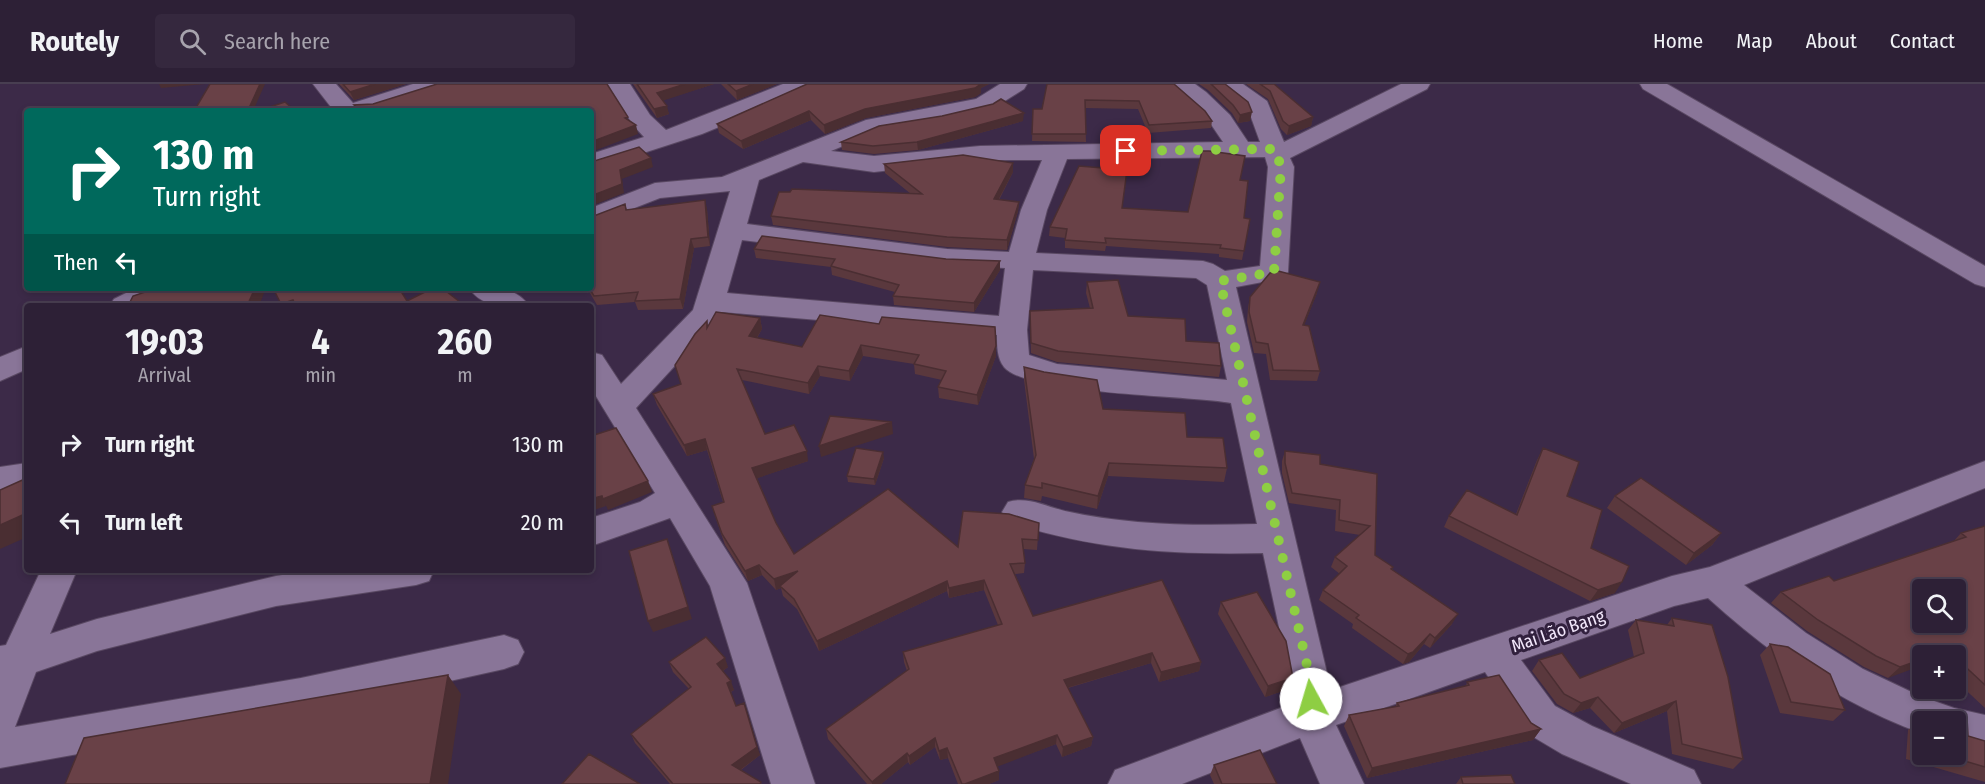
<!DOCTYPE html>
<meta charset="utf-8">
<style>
:root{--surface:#2d2036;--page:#35283e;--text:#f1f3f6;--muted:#a7a3ad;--line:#483e51}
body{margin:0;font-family:"Fira Sans Condensed",sans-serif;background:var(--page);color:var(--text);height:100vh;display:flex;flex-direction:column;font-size:22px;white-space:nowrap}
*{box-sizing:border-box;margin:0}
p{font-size:20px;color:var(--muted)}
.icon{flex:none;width:33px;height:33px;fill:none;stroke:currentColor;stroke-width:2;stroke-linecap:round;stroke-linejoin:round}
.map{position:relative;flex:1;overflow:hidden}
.side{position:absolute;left:24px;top:219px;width:570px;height:270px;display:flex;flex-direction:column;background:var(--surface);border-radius:6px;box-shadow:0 3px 9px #0003,0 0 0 2px var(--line)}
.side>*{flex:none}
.hud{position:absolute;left:24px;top:24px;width:570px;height:183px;border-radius:6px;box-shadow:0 3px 9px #0003,0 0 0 2px var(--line);background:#00695c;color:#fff;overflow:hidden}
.fabs{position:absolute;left:1912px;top:495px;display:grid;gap:12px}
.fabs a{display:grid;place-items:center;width:54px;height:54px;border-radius:6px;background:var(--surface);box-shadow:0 3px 9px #0003,0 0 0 2px var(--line);font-size:30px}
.pin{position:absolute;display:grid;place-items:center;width:51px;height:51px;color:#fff;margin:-26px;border-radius:12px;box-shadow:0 3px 9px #0006}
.me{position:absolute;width:66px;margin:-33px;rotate:354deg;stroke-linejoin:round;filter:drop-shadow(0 0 4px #0008)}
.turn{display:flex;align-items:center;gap:21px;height:126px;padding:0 30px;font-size:27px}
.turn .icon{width:78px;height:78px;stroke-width:2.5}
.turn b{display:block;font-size:42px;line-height:51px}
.then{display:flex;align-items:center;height:57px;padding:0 30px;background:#0003;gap:12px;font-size:22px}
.eta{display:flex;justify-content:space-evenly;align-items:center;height:102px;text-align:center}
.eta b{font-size:36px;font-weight:700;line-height:42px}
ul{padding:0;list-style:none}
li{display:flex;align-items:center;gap:18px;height:78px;padding:0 30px}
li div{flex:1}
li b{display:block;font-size:22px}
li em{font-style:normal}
header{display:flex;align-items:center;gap:36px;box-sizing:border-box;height:84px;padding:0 30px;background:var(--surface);border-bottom:2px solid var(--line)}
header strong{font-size:28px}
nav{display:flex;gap:33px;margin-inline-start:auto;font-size:21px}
.search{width:420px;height:54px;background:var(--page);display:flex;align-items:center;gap:15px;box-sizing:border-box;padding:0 21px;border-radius:6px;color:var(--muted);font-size:22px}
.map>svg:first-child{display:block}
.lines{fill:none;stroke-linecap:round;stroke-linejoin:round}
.minor-casing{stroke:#594862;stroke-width:2}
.minor{fill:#897598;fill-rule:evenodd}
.wall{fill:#5a383d}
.shaded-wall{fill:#4a2e32}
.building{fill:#694147;stroke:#4a2e32;stroke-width:1.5;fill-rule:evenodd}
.route{stroke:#8ece43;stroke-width:10;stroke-dasharray:0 18}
.labels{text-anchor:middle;stroke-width:6;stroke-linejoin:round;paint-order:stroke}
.street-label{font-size:18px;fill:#f1e6fa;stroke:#31203d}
</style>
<header>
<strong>Routely</strong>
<div class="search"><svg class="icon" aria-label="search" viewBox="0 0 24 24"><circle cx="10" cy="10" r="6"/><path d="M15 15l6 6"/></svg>Search here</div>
<nav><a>Home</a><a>Map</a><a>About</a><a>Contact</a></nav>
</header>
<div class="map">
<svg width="1985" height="700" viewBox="0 0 1985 700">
<rect width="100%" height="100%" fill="#3c2a48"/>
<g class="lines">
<defs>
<path id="minor" d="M313,0H336L353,19L413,0H447L444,5L376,27H334Z
M607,0H630L650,31L666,46L783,0H814L811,5L702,50L591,86V70L644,53L633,41Z
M1000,0H1027L1024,5L992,25L942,37L879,47L831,67L874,72L980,62L1223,58L1206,33L1168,0H1195L1206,8L1230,31L1248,58H1260L1248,25L1217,0H1243L1267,17L1284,58L1401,0H1430L1427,5L1290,74L1294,83L1288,188L1284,194L1236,203L1331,606L1672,492L1710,483L1985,377V404L1744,501L1806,549L1863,585L1920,612L1954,624L1985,631V669L1956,661V638H1923V650C1841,620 1772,572 1708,514L1674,522L1521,576L1555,622L1592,642L1694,686L1701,700H1631L1562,670L1525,648L1485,588L1336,641L1364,700H1320L1300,654L1182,700H1108L1115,686L1291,620V599L1263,469C1171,471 1095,466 1008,438L1002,428L1008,418C1027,412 1045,422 1065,427C1128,441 1193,442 1257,440L1231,319C1188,311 1028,311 1004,283C997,274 997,262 997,251L722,228L717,236L636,324L747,499L815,700H771L710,502L670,434L591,462V434L640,418L655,409L591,304V268L602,271L621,300L693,226L730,107L660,114L591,141V124L655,99L722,93L866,36L976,15ZM1265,73L1268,83L1260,182L1225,187L1213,180L1203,177L1036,169L1047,126L1067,75ZM980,76H1042L1021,126L1009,168L947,165L747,140L759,96L803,78L874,88ZM742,156L947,181L1005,184L999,232L727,209ZM1033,186L1196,194L1207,201L1227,296L1057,280L1029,271L1027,246Z
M1640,0H1667L1985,182V203L1975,200L1643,5Z
M136,204H173C159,225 132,222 109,222L114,215Z
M469,204C491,204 515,201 529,222C506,222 483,225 469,204Z
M27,262V285L0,297V273Z
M27,379V405L0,409V383Z
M41,486H77L50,550L97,535L276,492L314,486H434L429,497L416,501L276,522L97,567L36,588L15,643L301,594L504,551L518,556L524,568L518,580L504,585L301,630L0,684V562L6,561Z"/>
</defs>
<use href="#minor" class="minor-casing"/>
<use href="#minor" class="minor"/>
</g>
<path class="wall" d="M339,0H406L354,16Z
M633,0H714L663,16L669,30L657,34Z
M721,0H777L737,16Z
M807,0H989L981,4V9L975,13L866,34L825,50L811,36L743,65L719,49L717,40Z
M1047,0H1174L1212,37L1211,44L1148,49L1138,25L1085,24L1086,58L1032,57L1033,25H1042Z
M1199,0H1225L1250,37L1238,39L1232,29L1208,6Z
M1246,0H1274L1313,33L1311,42L1287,51L1281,45L1268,15Z
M1023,37L918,66L874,70L842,66L841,58Z
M884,80L1013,88L999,116L1019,118L1018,127L1007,166L947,163L773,141L771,132L790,108L911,110L885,89Z
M1240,96L1244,134L1250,135L1242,176L1219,173V170L1106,162L1105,167L1065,164V154L1049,152L1050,143L1122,124L1188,128Z
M625,120L627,126L707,125L710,162L694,164L683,225L638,226L635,218L597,221L587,204H591Z
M754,165L1000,186L974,228L894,221L893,212L895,208L832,191L831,183L756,174Z
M1087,198L1128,232L1186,257L1221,282L1219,293L1057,278L1031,269L1030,227L1090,224L1086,209Z
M1317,209L1304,241L1320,287L1317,297L1270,296L1266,270L1254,269L1247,238L1248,224L1250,213Z
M820,231L996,272L978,321L939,314L938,303L942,296L915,290L914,280L863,272L850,297L820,292L809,310L742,296L765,350L808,377L757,394L776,439L794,470L958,463L1039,439L1037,466L1023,465L1025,479L1024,489L1015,490L1033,532L1201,578L1199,587L1159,598L1151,579L1068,604L1093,653L1091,662L1062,673L1056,660L997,682L999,687V696L989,700H958L948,674L940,676L935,663L910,681L908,678L881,700H867L828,655L826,645L907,587L904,578L903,568L998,541L984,506L949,514L947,507L819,567L797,525L783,512L781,504L776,506L762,491L748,497L725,461L715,432L712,422L723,418L707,366L687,372L657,321L653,310L680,300L707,237L708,242L760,234L762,245L757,254L802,263Z
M1024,283L1103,325L1187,353L1227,384L1224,398L1108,392L1097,425L1042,412L1041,417L1024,414L1025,401L1034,375L1024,296Z
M1543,364L1591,464L1615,509L1590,517L1444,443L1449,432L1516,430L1537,376Z
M1285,367L1320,380L1377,390L1375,471L1393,483L1392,485L1452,540L1430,564L1424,560L1409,578L1403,580L1352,544L1353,540L1319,516L1323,506L1340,490L1331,483L1335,473L1360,451L1335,447L1336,426L1289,419L1282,389V377Z
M884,374L875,401L848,398L847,392Z
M1615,412L1721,449L1712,461L1686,481L1607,424Z
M1985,442V624L1956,597V572H1923L1888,594L1864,583L1807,547L1771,519L1781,508L1834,497L1953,458L1961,449Z
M1221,518L1289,605L1265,613L1218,530Z
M1672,534L1743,675L1733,685L1672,670L1667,627L1614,649L1590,624L1573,629L1557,620L1532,587L1539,576L1580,594L1634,573L1628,546L1636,536L1667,541Z
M1770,560L1845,626L1833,637L1780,629L1760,571Z
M669,578L728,583L723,587L734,606L731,608L736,622L760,671L741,686L762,700H670L635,659L631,650L689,605L673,588Z
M1467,598L1541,645L1533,656L1367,694L1344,642L1349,631L1395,623L1397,619L1466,602Z
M1938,629L1967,634L1968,652L1985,657V698L1906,675L1908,646L1921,636L1927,638H1923V670H1956V638H1929Z
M1214,681L1277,700H1214L1210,691Z
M1461,693L1515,700H1456Z"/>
<path class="shaded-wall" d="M159,0H205L161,4Z
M260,0H265L253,27H227Z
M375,0H406L354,16L350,8Z
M685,0H714L659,18L657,9Z
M753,0H777L737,16L736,7Z
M976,0H989L981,4V9L975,13L866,34L825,50L824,41L865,25Z
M667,22L669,30L657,34L654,25Z
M809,27L811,36L743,65L741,57Z
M1252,28L1250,37L1238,39L1240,31Z
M1024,29L1023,37L918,66L917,58Z
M1313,33L1311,42L1287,51L1289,42Z
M636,41L638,50L591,68V58Z
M651,74L653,83L622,95L624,109L591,122V112L620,86Z
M1013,79V88L994,124V115Z
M705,116L707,125L710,162L708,153Z
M1019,118L1018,127L1007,166V156Z
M691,155L694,164L683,225L680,215Z
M1000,177V186L974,228V219Z
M1320,198L1317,209L1300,252L1303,241Z
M255,204H266L259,222H247Z
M293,216L297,222H282L281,220Z
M760,234L762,245L751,263L749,252Z
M861,261L863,272L850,297L849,287Z
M996,262V272L978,321L977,311Z
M818,282L820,292L809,310L808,299Z
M892,338L893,350L821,373L819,362Z
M705,355L707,366L687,372L684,361Z
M807,367L808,377L755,395L752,384Z
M883,368L884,374L875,401L874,395Z
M1109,379L1108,392L1097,425L1098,412Z
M648,397L652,408L608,426L603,415Z
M602,412L606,422L591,427V415Z
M27,429V453L0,465V441Z
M1721,449L1712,461L1686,481L1694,469Z
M671,467L692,535L653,548L648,537Z
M759,481L762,491L748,497L745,487Z
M798,487L780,502L781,504L776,506L774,495Z
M984,496V506L949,514V504Z
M947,497V507L819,567L817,557Z
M1622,498L1615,509L1590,517L1598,506Z
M1458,530L1452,540L1430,564L1435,554Z
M1430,550L1424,560L1409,578L1403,580L1408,570Z
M1947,566L1941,572H1932Z
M1152,569L1151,579L1063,605L1064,596Z
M725,574L728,583L720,589L717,580Z
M1923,575V581L1888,594L1900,583Z
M1201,578L1199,587L1159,598L1161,588Z
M448,591L461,610L448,700H430Z
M1293,594L1289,605L1265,613L1268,602Z
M731,597L734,606L730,608L727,599Z
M1598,613L1590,624L1573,629L1581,619Z
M1676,617L1667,627L1614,649L1622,639Z
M747,628L760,671L736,689L732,681Z
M1541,645L1533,656L1367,694L1372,684Z
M1057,651L1056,660L994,684V674Z
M1093,653L1091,662L1062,673L1063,663Z
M935,654V663L910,681L909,672Z
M947,664L948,674L940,676L939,667Z
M907,669L908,678L881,700H872V698Z
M999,687V696L989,700H965Z"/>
<path class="building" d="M210,0H260L249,24L227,27H194Z
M343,0H375L350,8Z
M437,0H607L628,33L625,34L636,41L591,58V27H361L354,21L373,20Z
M637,0H685L657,9L667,22L654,25Z
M728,0H753L736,7Z
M807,0H981L975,4L865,25L824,41L809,27L741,57L717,40Z
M1047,0H1174L1205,27L1212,37L1149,41L1139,17L1085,16L1086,50H1032L1033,25H1042Z
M1211,0H1225L1248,18L1252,28L1240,31L1233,21Z
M1260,0H1274L1313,33L1289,42L1283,37L1270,7Z
M1001,15L1024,29L917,58L873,62L841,58L879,42L942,32L993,20Z
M285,18L295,27H257Z
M639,63L651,74L620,86L622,100L591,112V78Z
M1202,67H1209L1245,72L1240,96L1248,97L1244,134L1250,135L1244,167L1220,164L1221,161L1105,154L1106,159L1065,156L1067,145L1050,143L1079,82L1127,86L1122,124L1188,128Z
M963,71L1013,79L994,115L1019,118L1007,156L947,153L771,132L779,108H790L792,105L922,110L884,80Z
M705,116L708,153L691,155L680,215L635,217L638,208L594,212L589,204H591V133L625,120L626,126Z
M762,152L946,175L1000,177L974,219L893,212L899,201L831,182L835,175L754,165Z
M1278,187L1320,198L1303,241L1309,242L1320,287L1273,286L1268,260L1256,258L1249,228L1250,213L1270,189Z
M1118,196L1128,232L1185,235L1186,257L1219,259L1221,282L1058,267L1031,259L1030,227L1093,224L1087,198Z
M157,204H255L247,222H128L133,212Z
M273,204H399L407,217L433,204H442L465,222H296L293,216L281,220Z
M716,228L760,234L749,252L802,263L820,231L879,240L882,233L995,243L996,262L977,311L938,303L946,287L914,280L919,271L861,261L849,287L818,282L808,299L737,285L765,350L794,341L807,367L752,384L776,439L794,470L888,405L958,463L963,427L1009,430L1039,439L1038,456L1022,455L1025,479L1010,480L1033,532L1162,496L1201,578L1161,588L1152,569L1064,596L1093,653L1063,663L1057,651L994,674L999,687L965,700H962L947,664L939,667L935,654L909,672L907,669L872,698L826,645L909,585L903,568L1002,540L984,496L949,504L947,497L817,557L794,515L780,502L798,487L774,495L759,481L745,487L722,450L712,422L724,418L705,355L684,361L653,310L681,300L675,281L695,250L707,237V244Z
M1024,283L1044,288L1097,296L1103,325L1185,329L1187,353L1223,354L1227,384L1109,379L1098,412L1042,399V404L1025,401L1036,371Z
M830,332L892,338L819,362Z
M616,344L648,397L603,415L602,412L591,415V352Z
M856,364L883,368L874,395L847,392Z
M1543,364L1579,378L1567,412L1602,426L1591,464L1629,482L1622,498L1598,506L1449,432L1467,406L1517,431Z
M1285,367L1320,371V380L1377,390L1375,471L1393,483L1391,485L1458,530L1435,554L1430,550L1413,568L1408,570L1356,534L1359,531L1323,506L1347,482L1335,473L1370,442L1339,436L1340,416L1292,409L1285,379Z
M27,394V429L0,441V406Z
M1641,394L1721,449L1694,469L1615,412Z
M1985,442V601L1956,574V572H1953L1947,566L1932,572H1923V575L1900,583L1876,572L1818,536L1781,508L1829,492L1834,497L1966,453L1961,449ZM1923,506H1956V538H1923Z
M667,455L688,523L648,537L629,467Z
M1257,508L1286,557L1293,594L1268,602L1221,518Z
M1672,534L1712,541L1728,593L1743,675L1682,660L1676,617L1622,639L1598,613L1581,619L1564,610L1539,576L1562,569L1580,594L1644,569L1636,536L1674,542Z
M706,553L725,574L717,580L731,597L727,599L736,622L744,619L757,663L732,681L761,698L760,700H673L631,650L691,603L669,578Z
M1770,560L1788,563L1830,590L1845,626L1791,618Z
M448,591L430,700H65L84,654Z
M1499,591L1531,639L1541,645L1372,684L1349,631L1399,622L1397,619L1469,601L1467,598Z
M1938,629L1967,634L1968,652L1985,657V683L1941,670H1956V638H1938Z
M1921,636L1926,638H1923V665L1919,664Z
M1260,666L1277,700H1222L1214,681Z
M589,670L640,700H562Z
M1511,691L1515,700H1463L1461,693Z"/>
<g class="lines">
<path class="route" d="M1126,67L1275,65L1281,83L1274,188L1220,197L1311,599V615"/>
</g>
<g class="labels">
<g class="street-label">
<text transform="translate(1558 547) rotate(-19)" y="6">Mai Lão Bạng</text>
</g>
</g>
</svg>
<div class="fabs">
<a><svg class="icon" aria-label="search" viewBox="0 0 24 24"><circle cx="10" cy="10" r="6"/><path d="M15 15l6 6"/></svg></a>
<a>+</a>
<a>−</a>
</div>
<div class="pin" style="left:1126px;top:67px;background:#d93025"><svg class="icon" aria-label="arrive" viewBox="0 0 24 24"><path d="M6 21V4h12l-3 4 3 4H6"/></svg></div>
<svg class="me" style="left:1311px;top:615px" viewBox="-20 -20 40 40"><circle r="19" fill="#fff"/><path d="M0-13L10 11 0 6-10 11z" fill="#8ece43"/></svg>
<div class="hud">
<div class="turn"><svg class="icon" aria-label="right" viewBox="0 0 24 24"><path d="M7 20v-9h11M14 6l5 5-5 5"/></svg><div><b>130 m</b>Turn right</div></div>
<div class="then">Then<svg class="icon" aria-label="left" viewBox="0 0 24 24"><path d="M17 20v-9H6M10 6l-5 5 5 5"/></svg></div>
</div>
<section class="side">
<div class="eta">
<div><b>19:03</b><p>Arrival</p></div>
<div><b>4</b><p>min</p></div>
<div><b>260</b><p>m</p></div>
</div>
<ul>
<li><svg class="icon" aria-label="right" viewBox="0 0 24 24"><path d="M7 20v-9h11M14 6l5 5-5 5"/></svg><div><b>Turn right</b></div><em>130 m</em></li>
<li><svg class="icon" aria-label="left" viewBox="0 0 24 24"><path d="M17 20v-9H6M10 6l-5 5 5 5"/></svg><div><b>Turn left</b></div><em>20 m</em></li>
</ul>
</section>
</div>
